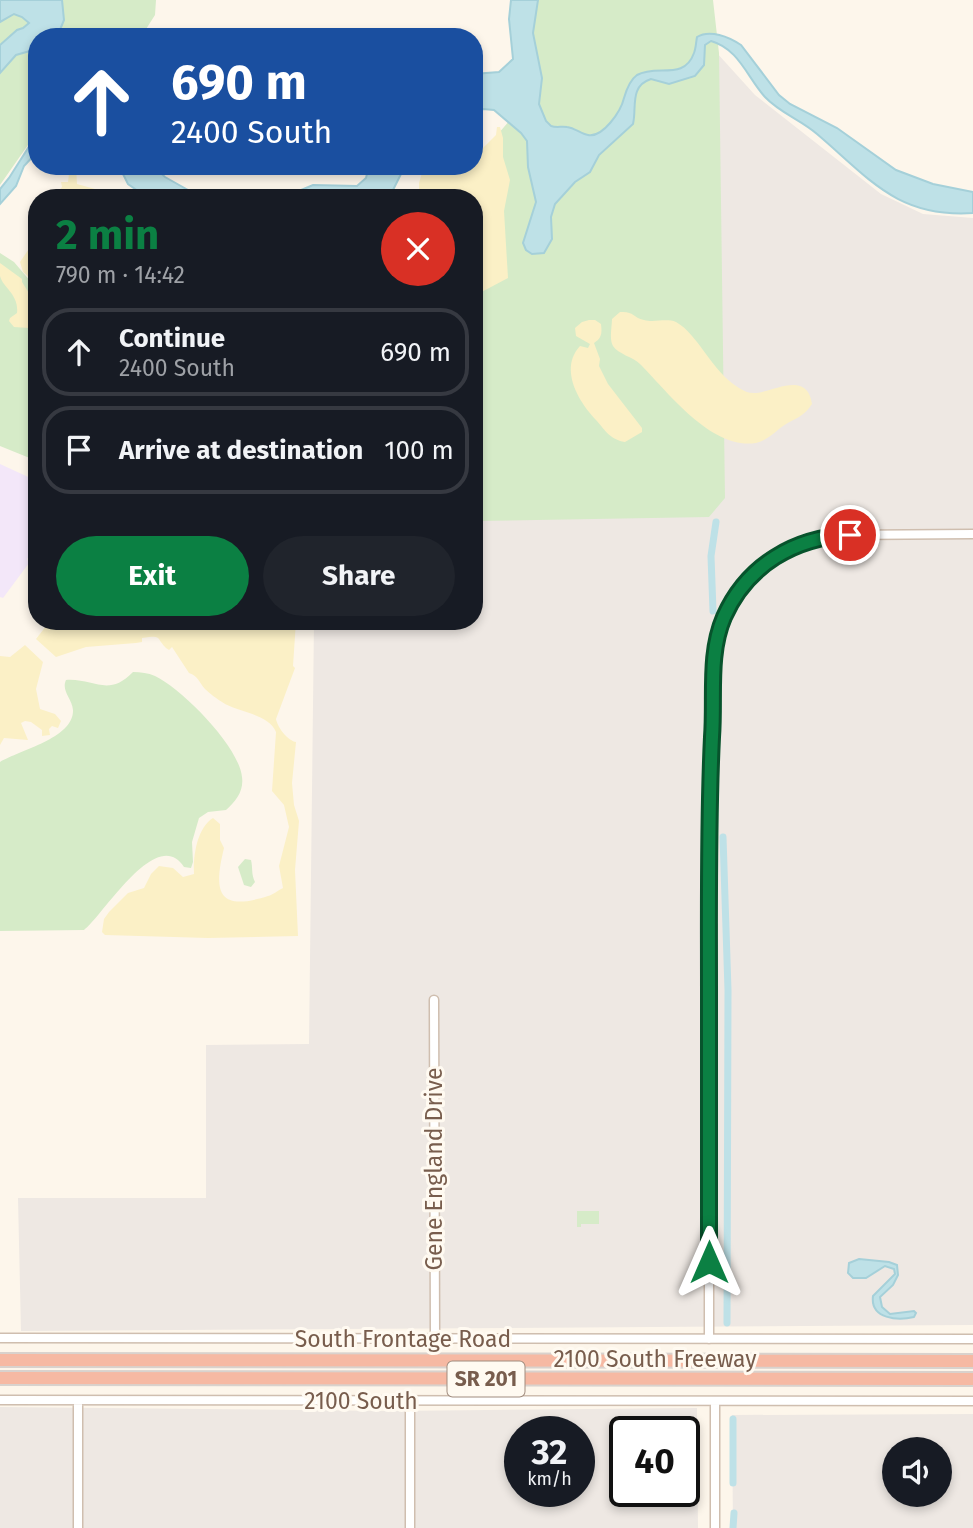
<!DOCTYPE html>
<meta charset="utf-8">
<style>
:root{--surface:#171b24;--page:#20242c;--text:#f1f3f6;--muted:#9ea1a6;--line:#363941;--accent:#0b8043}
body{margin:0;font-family:"Fira Sans",sans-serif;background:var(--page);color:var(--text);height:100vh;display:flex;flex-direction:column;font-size:26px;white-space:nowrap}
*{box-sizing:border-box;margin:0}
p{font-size:23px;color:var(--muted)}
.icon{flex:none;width:38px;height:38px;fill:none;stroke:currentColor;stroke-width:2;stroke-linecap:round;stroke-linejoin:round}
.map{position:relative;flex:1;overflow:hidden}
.panel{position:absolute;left:28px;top:189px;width:455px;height:441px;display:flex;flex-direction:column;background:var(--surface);border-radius:28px;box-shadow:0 4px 10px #0003}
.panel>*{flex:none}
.banner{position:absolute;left:28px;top:28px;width:455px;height:147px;border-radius:28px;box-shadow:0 4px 10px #0003;background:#1a4fa0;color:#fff;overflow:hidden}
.tools{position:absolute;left:882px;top:1437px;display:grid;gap:14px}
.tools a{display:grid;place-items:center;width:70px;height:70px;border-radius:50%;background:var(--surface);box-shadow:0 4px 10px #0003;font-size:35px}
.speed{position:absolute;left:504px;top:1416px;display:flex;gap:14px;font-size:35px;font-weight:700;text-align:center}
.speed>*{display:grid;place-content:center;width:91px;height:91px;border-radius:50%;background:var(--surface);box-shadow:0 4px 10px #0003;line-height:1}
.speed small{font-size:18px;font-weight:400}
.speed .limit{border:4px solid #111;border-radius:10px;background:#fff;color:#111}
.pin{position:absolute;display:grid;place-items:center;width:60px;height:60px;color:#fff;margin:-30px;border:4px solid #fff;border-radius:50%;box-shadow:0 2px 7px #0007}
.me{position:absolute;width:77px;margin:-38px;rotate:0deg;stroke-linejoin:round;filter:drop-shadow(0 0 5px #0008)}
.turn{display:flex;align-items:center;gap:24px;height:147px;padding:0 28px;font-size:32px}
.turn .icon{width:91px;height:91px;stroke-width:2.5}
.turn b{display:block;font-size:49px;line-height:60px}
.round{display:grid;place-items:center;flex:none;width:74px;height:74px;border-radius:37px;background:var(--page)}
.overview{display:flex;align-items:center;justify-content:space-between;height:119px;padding:0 28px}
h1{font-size:42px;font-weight:700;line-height:52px;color:var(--accent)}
.cta{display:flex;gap:14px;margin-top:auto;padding:14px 28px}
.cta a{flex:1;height:80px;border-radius:42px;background:var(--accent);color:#fff;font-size:28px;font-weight:700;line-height:80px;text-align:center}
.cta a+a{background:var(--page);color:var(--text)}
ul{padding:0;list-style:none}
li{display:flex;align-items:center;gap:21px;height:88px;margin:0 14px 10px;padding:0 14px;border:4px solid var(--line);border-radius:28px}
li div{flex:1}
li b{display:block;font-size:26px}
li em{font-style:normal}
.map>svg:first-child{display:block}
.industrial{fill:#eee8e3;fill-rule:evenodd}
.education{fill:#f3e7f9}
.green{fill:#d6ebc8}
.sand{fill:#fbf0c6}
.water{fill:#bee1e7;stroke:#a5d0d9;stroke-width:2}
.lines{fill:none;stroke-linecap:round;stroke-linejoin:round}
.canal{stroke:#bee1e7;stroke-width:7}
.minor-casing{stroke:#cfbeaf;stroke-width:11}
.highway-casing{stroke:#d9d2cd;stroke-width:16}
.minor{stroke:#fff;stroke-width:8}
.highway{stroke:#f6b9a3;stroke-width:12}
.route-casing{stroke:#07532c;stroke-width:18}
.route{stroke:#0b8043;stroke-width:12}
.labels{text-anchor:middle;stroke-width:6;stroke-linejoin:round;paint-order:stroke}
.shield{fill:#fffaf1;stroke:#a08c7e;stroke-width:2}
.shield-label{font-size:21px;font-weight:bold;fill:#785d4d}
.street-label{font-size:23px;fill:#785d4d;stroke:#fffaf1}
</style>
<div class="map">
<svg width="973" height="1528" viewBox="0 0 973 1528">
<rect width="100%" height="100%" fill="#fdf6eb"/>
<path class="industrial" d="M716,52L755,95L881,194L923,214L973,218V1325L21,1331L18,1198H206V1045L309,1044L314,621H474V520Z
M0,1407L393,1411L697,1408L698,1528H0ZM520,1432H579V1491H520ZM625,1432H684V1491H625Z
M973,1414V1528H733L732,1415ZM894,1449H940V1494H894Z"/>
<path class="education" d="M0,464L37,481V545L27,559L29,563L3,598L0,597Z"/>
<path class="green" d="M0,0H156L155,15L141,37H37V132L0,185Z
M524,0H713L719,53L725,498L709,517L474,521V198L498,134L517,112Z
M0,253L14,262L37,289V461L0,446Z
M133,672C141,672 148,673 155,676C182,689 239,746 242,777C244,791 236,801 226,810L208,812L199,818L192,842L193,862L191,868L184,867C157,824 102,917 84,930L0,931V762C20,750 74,738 73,710C72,698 61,691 66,680C94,678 108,698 133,672Z
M245,859L251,860C253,868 251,874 255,882L251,887L244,885L238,867Z
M577,1211H599V1224H581V1227H577Z"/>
<path class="sand" d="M497,127H500L503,138V157L510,180L504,211L508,278L474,296V198H419V183L424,166H474V157L496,135Z
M70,166H76L77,184L95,189L99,198H53L62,187L61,182H68Z
M37,237V284L23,272L20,262Z
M0,263L22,279V282L37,306V336L29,328L14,327L9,321L10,318L17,313C19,294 3,288 0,276C0,271 0,267 0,263Z
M620,312C634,311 632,317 644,320C654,323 666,318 676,322C699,335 711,371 739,388C744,391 748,393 754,393C772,393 807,369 812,404C804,417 795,418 783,426C775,432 766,441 756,443C711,450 668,392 640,364C633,357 618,354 613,346C609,339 612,326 612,319Z
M589,320H595L601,324C602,333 602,338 594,343L600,359L599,366L608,384L642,428V432L625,442C609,439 606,431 596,420C578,401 559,369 580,346L588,348L590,344L576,336L575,328L582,322Z
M50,621H296L293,666L295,668L276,719C278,729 289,741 296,742L292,783L294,805L299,821L295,870L298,936L208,938L105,935L102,932L104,919L109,912L128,893L144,888L151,874L159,866L173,868L183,877L194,874C193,856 197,828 213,818L220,824V840L224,848C213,893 218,912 268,896C273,895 278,890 283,888L279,866L289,827L284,805L272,791L276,732C268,713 238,713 222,702C217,699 209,693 205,689C199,682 198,676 189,673L172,647L169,650L166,648C155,637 163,635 142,638V642L136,643L86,647L56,657L36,639Z
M25,645L43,662L36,689L40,709L55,714L61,721L58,728L52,726L49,729L50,735L42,736V730L31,722L25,721L21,723L28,740L4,738L0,745V656L10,657Z"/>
<path class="water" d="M0,0H62L64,20L57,37H37V49L16,55L0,73V45L17,30L23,28L29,23L22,17L14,14L0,22Z
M511,0H538L533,33L542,78L539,104L546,121L551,126C557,128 561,126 567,127C575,128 581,134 588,135C603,138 621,111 624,98C626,91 630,80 637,75C657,64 684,81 694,53C696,48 696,42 697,37C710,29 729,37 741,45L779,95L790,104L837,128L896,170L933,184L973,192V213C897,218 869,178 817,134C801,120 780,113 765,97C747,77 739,49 711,41L705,45L704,65L695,76L669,84L651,79C629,86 637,108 633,124L599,155L590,172L575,182L555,204L551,217L552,239L544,253L532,254L526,250L523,243L536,202L528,167L527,141L521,133L494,110L483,109L474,112V74L499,72L513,59L509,19Z
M37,134V152L24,166L16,186L0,204V189L9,178Z
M119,166H153L165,177L202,198H148L128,184Z
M369,166H405L389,198H282L313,185L357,186L366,178Z
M859,1259L889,1262L897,1265L898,1275L893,1285L880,1297L882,1307L890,1314L914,1311L916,1313L914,1317C898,1321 870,1319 873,1296L895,1274L894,1269L885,1266L866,1278H853L848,1273L849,1263Z"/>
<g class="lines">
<path class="canal" d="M713,611L711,556L716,522
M723,837L728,990L727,1323
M733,1483V1419
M733,1528L734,1513"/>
<defs>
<path id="minor" d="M434,1000L435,1339
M0,1338L973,1339
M709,1339V806L714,657L719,630L733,599L751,576L773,558L799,544L840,535L973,534
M0,1400L973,1401
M78,1401V1528
M410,1401V1528
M715,1402V1528"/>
<path id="highway" d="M0,1360L973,1361
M0,1378L973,1379"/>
</defs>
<use href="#minor" class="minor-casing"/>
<use href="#highway" class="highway-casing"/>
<use href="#minor" class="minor"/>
<use href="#highway" class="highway"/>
</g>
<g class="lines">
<defs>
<path id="route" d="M709,1262C709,1170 709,1078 709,986C709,903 708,820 712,737C715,697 708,654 724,617C747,565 795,537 850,535"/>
</defs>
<use href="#route" class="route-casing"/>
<use href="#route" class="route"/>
</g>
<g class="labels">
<rect class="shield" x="447.5" y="1361.5" width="77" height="35" rx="5"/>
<g class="shield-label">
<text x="486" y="1386">SR 201</text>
</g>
<g class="street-label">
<text transform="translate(434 1169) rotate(-90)" y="8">Gene England Drive</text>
<text x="403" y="1347">South Frontage Road</text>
<text x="655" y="1367">2100 South Freeway</text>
<text x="361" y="1409">2100 South</text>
</g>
</g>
</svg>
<div class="tools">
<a><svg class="icon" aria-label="sound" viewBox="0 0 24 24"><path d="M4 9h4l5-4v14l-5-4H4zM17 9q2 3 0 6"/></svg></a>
</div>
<div class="speed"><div>32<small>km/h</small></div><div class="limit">40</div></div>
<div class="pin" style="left:850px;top:535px;background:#d93025"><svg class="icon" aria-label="arrive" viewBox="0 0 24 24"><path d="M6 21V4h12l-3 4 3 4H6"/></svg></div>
<svg class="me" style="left:709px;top:1262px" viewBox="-20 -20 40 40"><path d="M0-17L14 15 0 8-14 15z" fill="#0b8043" stroke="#fff" stroke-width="4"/></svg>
<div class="banner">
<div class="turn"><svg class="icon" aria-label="ahead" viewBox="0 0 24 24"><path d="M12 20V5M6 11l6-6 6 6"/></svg><div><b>690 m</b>2400 South</div></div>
</div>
<section class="panel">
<div class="overview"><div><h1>2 min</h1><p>790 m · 14:42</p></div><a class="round" style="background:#d93025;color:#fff"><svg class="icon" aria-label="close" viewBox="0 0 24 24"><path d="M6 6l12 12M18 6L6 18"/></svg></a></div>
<ul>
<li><svg class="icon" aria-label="ahead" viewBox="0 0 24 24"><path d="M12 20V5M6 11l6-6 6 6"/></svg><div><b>Continue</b><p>2400 South</p></div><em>690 m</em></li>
<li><svg class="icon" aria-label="arrive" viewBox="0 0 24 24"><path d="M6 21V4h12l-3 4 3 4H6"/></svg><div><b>Arrive at destination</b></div><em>100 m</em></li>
</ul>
<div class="cta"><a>Exit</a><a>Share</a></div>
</section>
</div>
